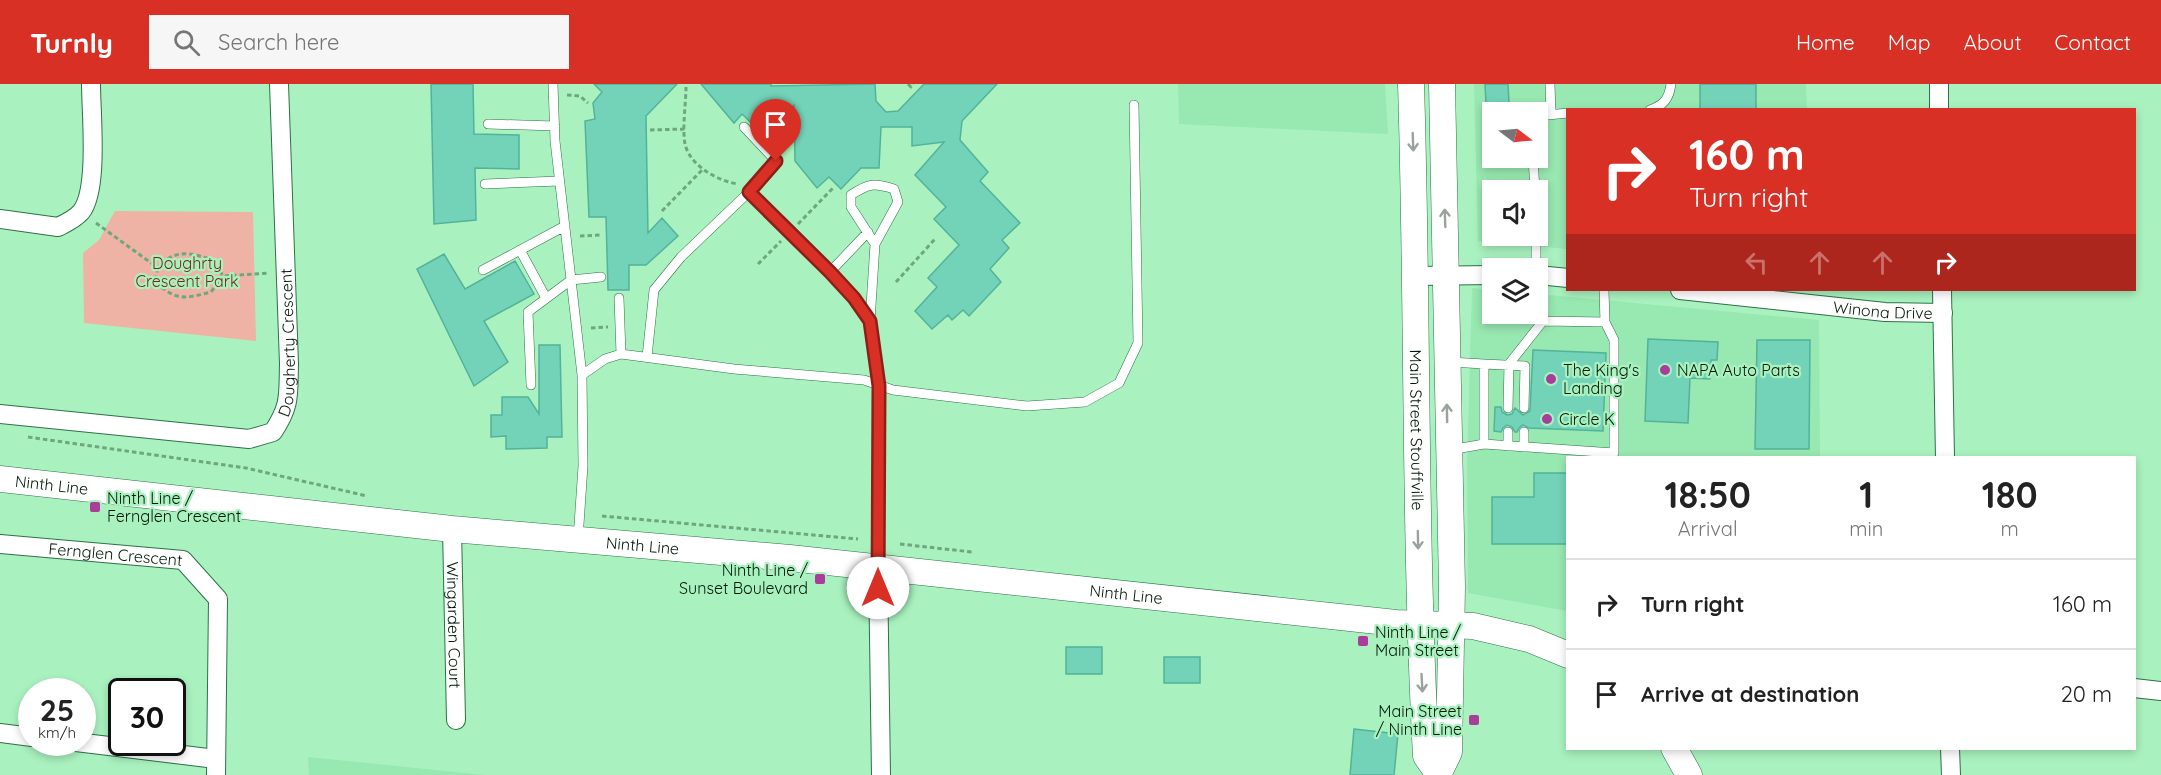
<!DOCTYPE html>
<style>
:root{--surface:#fff;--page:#f6f6f6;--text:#222;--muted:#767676;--line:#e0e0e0;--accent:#d93025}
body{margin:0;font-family:Quicksand,sans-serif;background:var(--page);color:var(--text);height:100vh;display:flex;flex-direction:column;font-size:22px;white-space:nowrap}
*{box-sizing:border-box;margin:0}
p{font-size:20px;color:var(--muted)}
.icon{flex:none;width:33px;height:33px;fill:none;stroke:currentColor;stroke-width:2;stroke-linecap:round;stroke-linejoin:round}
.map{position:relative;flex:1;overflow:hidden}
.drawer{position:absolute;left:1566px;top:372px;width:570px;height:294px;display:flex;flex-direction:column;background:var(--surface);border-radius:0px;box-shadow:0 3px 9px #0003}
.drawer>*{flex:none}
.hud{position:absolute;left:1566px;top:24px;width:570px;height:183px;border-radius:0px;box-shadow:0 3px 9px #0003;background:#d93025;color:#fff;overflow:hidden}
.needle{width:39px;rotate:106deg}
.tools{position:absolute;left:1482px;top:18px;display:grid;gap:12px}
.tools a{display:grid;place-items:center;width:66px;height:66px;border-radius:0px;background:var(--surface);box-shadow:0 3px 9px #0003;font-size:30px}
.speed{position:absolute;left:18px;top:594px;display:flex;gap:12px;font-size:30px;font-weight:700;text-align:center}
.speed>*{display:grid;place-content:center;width:78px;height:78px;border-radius:50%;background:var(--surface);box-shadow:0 3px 9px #0003;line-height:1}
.speed small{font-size:15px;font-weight:400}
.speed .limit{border:3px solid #111;border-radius:9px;background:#fff;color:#111}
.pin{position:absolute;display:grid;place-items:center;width:51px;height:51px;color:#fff;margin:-62px -26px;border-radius:50% 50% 50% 0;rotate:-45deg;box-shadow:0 0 6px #0007}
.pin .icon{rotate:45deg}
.me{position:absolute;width:66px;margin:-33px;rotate:0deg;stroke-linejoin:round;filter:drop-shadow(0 0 4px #0008)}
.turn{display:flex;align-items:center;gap:21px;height:126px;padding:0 24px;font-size:27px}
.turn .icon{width:78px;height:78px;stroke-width:2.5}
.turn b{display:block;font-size:42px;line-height:51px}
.lanes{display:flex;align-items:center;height:57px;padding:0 24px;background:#0003;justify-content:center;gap:30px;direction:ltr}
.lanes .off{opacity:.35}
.eta{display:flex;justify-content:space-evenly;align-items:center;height:102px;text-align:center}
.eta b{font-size:36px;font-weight:700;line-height:42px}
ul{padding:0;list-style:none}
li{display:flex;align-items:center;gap:18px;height:90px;padding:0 24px;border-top:2px solid var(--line)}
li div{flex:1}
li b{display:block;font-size:22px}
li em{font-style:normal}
header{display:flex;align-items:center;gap:36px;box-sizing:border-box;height:84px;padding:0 30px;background:var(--accent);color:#fff}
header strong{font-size:28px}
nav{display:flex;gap:33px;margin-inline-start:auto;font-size:21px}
.search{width:420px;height:54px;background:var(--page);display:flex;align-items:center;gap:15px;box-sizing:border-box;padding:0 21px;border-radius:0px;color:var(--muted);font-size:22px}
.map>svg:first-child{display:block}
.built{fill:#98e8b1;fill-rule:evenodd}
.green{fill:#efb3a5}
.building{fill:#73d3b9;stroke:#52b399;stroke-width:1.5}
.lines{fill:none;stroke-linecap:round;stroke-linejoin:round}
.lane-casing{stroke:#2b7247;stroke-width:10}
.street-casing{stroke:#2b7247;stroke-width:20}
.secondary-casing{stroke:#2b7247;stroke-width:27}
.path{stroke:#6ea67e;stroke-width:3;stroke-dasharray:4.5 3;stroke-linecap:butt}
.lane{stroke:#fff;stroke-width:9}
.street{stroke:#fff;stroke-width:18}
.secondary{stroke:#fff;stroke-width:26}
.oneway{stroke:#99a29b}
.route-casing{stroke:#8d1f18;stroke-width:15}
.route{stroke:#d93025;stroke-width:10}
.poi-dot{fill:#aa3c9a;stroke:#a9f2bf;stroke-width:2}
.labels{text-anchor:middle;stroke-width:4.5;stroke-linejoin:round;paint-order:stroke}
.park-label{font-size:16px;fill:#772817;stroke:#a9f2bf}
.street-label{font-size:16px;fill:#001706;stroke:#a9f2bf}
.poi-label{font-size:16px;fill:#001706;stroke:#a9f2bf;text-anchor:start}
</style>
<header>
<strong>Turnly</strong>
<div class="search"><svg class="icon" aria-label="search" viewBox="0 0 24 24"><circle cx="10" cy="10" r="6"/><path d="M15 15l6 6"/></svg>Search here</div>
<nav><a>Home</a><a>Map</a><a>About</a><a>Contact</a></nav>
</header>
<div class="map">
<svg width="2161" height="691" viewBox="0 0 2161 691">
<rect width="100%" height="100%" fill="#a9f2bf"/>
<path class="built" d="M1178,0H1385L1388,50L1179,40Z
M1474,0H1806L1807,25L1568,26L1567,165L1478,157ZM1492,28H1538V74H1492ZM1492,106H1538V152H1492Z
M1472,204L1492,206V230H1538V210L1819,236L1820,373L1568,374L1567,527L1468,509L1467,379Z
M308,673L485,691H309Z"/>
<path class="green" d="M115,127L253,128L256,257L84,239L83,169L99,156Z"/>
<path class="building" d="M431,0H473L474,50L519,51V85L475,84L476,136L434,140Z
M594,0H677L646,32L648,149L662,134L678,152L646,181H629V206H608L606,133H589L585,37L595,35L593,19L602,8Z
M701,0H771V2L875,0L876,17L886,28L898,27L924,0H997L962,37L960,56L988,88L980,97L1020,139L1002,156L1009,164L990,185L1001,198L969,232L963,226L952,236L948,231L932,245L915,227L937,203L928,194L959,161L934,135L946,123L915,91L944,58L912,62V43H881L879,84H861L841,105L829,93L817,104L795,77L794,21L765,52L742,30L734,39Z
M1485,0H1508L1509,19L1486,20Z
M1700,0H1756V26H1700Z
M444,170L465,205L515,177L534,210L484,237L508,278L474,302L417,185Z
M1648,255L1718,258L1717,276H1711L1710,295L1690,294L1688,339L1645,337Z
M1757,256H1810L1809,365H1755Z
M539,261H560L562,353H547V364L506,365V352L491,353V331H502V313H528L539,330Z
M1533,266L1606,269L1603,347L1529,344L1523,341L1519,344L1517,348H1515L1512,343L1507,341L1503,344L1501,348L1494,347L1495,323H1501L1502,328L1507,331L1512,330L1515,324L1523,331L1530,327Z
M1534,389H1567V460H1492V413H1534Z
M1066,563H1102V590H1066Z
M1164,573H1200V599H1164Z
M1354,645L1398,650L1394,691H1350Z"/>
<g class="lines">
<defs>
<path id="lane" d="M553,0L555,57L582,291L583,382L578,455
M1550,0L1551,30
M1650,26C1664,21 1669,15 1671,0
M1538,32L1568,29
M488,40L555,42
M744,43L776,77L749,108
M1533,74L1535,106
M485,100L559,97
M520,166L546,214
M1536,184V152
M483,186L565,142
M830,188L868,148
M619,214L621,270
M870,237L875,160L898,118L894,105C874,99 869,99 851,111V123L875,160
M1543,237L1605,238L1604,206
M647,273L654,206L681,173L749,108L830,188L853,214L870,237L879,302L878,482
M1450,278L1484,280V360L1450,366
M1484,280L1525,282L1524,324
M582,291L605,275L621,270L734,285L864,296L893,306L1027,322L1085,318L1119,299L1138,259L1134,21
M531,301L528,228L571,196L601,193
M1508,324L1509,280L1543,237L1538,204
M1508,348V362
M1524,348V363
M1484,360L1614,369V256L1605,238"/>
<g id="street">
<path d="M1939,0V26"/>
<path d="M0,135L58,143C66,139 75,135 81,128C99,106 91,29 91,0"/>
<path d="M1538,191L1568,194"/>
<path d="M1416,192L1492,191"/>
<path id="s1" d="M1680,206L1885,228L1943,229"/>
<path d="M1942,206L1945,374"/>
<path id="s2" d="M0,330L249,355L273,348C291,321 288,311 289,280L279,0"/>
<path id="s3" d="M452,445L456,636"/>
<path id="s4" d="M0,460L183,476L218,515L216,691"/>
<path d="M878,484L881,691"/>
<path d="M2134,604L2161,607"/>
<path d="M0,649L32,653"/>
<path d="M76,658L216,675"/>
<path d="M1950,664L1951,691"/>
</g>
<g id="secondary">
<path id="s5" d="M1411,0C1418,224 1414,448 1426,672L1438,689"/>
<path id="s6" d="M0,395L452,445L790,474L1396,539L1473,542L1529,555L1568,571"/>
<path d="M1674,664L1689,691"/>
<path d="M1438,691L1449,668L1452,503L1442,0"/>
</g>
</defs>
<use href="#lane" class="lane-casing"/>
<use href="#street" class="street-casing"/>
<use href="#secondary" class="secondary-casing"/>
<path class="path" d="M908,0L911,3L913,0
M686,3C686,19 682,44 685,60C690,82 718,97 738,100
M567,11L580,12L588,19
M650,46L685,45
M662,127L703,85
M96,139L158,184C174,164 191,169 213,176L223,192L269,189
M798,140L833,104
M580,152L602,151
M758,180L781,157
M158,184L155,197C175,217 185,215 211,208L223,192
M896,198L935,155
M591,244L608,243
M28,353L246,384L367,412
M602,432L858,455
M900,460L972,468"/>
<use href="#lane" class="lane"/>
<use href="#street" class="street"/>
<use href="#secondary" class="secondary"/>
</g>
<defs><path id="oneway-shaft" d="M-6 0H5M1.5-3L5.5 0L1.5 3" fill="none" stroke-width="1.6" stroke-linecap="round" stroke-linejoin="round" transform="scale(1.5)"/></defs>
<g class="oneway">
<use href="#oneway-shaft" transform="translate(1413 58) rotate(88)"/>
<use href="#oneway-shaft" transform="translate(1445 134) rotate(-92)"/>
<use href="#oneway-shaft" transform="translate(1447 329) rotate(-91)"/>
<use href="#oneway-shaft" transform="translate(1418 456) rotate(89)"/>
<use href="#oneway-shaft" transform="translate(1422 599) rotate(87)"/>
</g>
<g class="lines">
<defs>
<path id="route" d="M776,77L749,108L830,188L854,214L870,237L879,302L878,504"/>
</defs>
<use href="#route" class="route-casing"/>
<use href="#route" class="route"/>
</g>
<g class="poi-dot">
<circle cx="1665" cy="286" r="6"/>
<circle cx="1551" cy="295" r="6"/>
<circle cx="1547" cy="335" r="6"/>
<rect x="89" y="417" width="12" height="12" rx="3"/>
<rect x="814" y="489" width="12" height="12" rx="3"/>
<rect x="1357" y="551" width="12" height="12" rx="3"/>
<rect x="1468" y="630" width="12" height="12" rx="3"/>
</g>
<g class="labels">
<g class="park-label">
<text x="187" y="185">Doughrty<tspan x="187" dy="18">Crescent Park</tspan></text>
</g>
<g class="street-label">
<text dy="6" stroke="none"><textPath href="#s1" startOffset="204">Winona Drive</textPath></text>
<text dy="6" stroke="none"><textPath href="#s2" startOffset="368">Dougherty Crescent</textPath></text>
<text dy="6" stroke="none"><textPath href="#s5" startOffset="346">Main Street Stouffville</textPath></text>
<text dy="6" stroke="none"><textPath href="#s6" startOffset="52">Ninth Line</textPath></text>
<text dy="6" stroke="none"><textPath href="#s6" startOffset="646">Ninth Line</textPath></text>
<text dy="6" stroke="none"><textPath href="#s4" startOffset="116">Fernglen Crescent</textPath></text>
<text dy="6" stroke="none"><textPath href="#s6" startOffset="1132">Ninth Line</textPath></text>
<text dy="6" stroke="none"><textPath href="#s3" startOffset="96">Wingarden Court</textPath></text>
</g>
<g class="poi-label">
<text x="1563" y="292">The King's<tspan x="1563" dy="18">Landing</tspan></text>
<text x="1677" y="292">NAPA Auto Parts</text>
<text x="1559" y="341">Circle K</text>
<text x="107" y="420">Ninth Line /<tspan x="107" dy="18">Fernglen Crescent</tspan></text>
<text x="808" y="492" text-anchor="end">Ninth Line /<tspan x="808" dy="18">Sunset Boulevard</tspan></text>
<text x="1375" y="554">Ninth Line /<tspan x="1375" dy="18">Main Street</tspan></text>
<text x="1462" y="633" text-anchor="end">Main Street<tspan x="1462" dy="18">/ Ninth Line</tspan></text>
</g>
</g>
</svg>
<div class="tools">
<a><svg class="needle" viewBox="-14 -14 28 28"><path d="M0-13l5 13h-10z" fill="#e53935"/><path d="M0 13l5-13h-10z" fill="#767676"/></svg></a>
<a><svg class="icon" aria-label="sound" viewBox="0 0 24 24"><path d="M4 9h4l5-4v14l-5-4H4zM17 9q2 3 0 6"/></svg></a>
<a><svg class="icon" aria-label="layers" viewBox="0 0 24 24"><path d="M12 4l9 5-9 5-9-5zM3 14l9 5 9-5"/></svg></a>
</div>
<div class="speed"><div>25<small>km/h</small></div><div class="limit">30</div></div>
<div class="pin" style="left:776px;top:77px;background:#d93025"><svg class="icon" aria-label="arrive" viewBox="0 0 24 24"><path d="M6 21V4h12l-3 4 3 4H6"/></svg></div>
<svg class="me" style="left:878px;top:504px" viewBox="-20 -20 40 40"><circle r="19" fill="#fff"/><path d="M0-13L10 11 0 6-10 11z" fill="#d93025"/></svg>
<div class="hud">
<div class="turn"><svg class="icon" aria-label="right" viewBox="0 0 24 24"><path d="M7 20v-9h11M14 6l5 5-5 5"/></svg><div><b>160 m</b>Turn right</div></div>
<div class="lanes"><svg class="icon off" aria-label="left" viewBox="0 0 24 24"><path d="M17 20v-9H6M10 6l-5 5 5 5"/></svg><svg class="icon off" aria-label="ahead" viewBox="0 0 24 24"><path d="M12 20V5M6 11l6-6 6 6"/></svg><svg class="icon off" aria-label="ahead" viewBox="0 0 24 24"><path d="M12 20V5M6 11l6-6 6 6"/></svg><svg class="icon" aria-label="right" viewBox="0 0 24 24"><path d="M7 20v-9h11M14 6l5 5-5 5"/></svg></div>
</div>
<section class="drawer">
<div class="eta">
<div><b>18:50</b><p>Arrival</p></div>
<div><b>1</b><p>min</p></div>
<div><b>180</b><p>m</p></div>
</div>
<ul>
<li><svg class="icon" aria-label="right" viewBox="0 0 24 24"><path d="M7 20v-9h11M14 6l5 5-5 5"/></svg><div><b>Turn right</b></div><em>160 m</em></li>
<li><svg class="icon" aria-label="arrive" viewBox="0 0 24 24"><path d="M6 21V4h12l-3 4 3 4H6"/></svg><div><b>Arrive at destination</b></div><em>20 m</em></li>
</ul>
</section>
</div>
